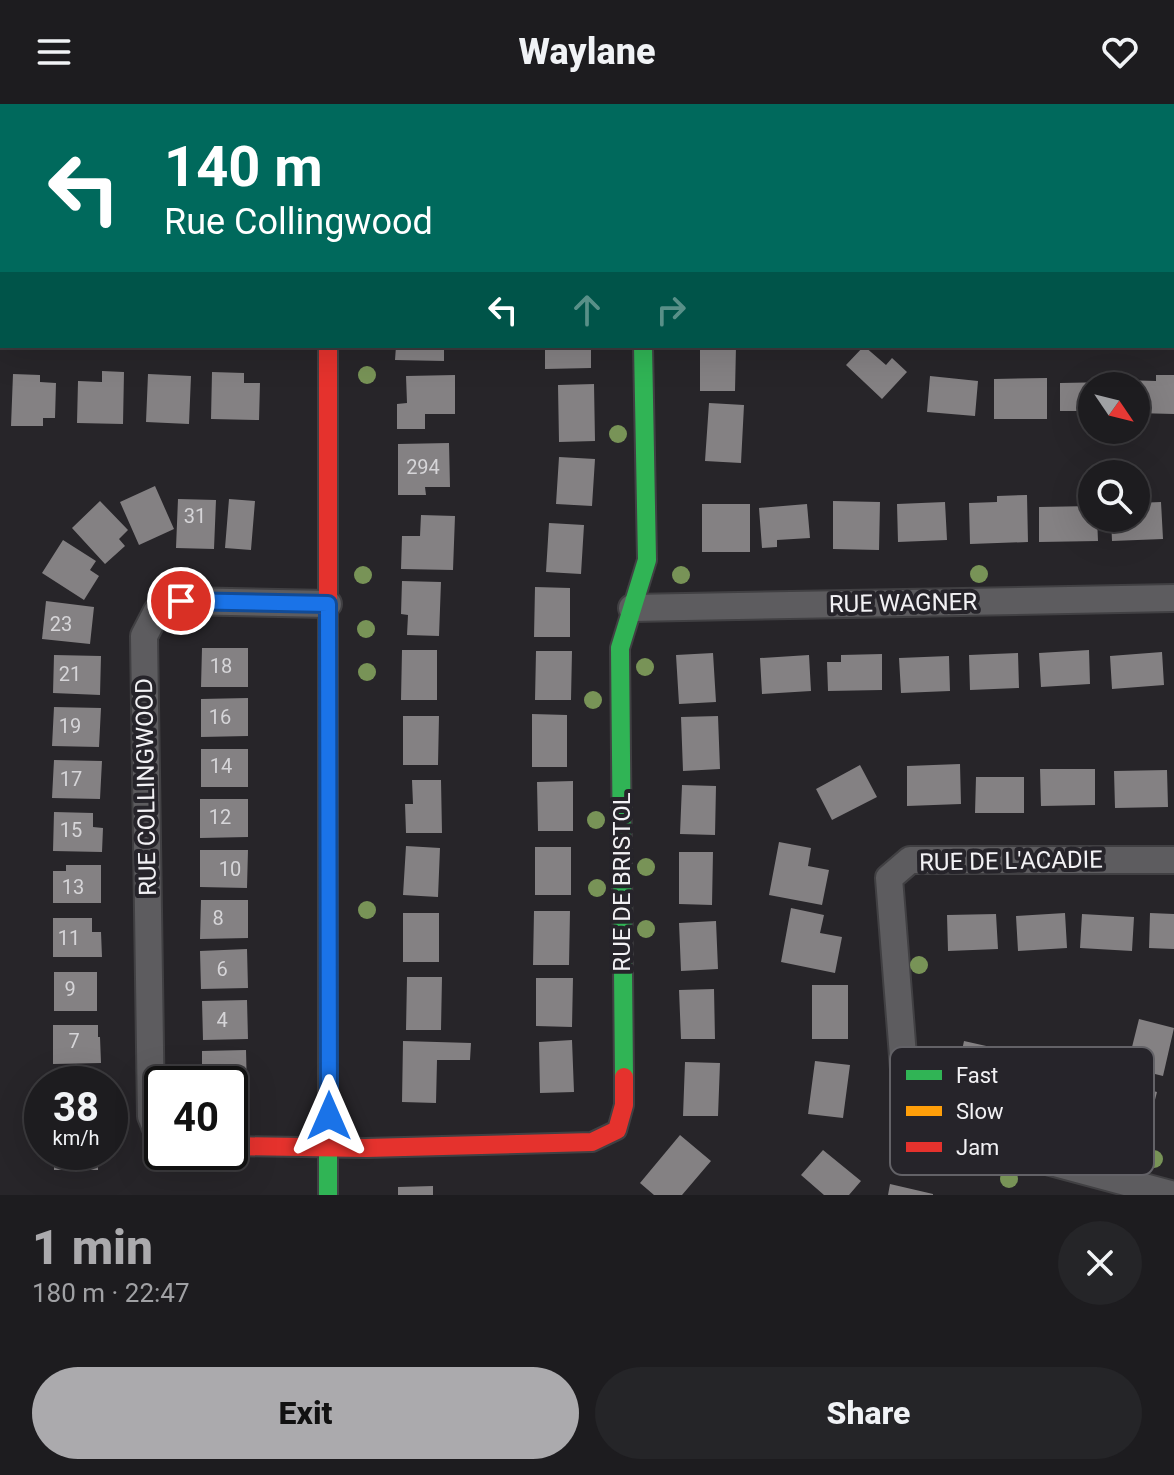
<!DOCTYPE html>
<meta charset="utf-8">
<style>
:root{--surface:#1d1c1f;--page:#252528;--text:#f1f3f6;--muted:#a0a1a4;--line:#3b3a3d;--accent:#abaaad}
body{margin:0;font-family:Roboto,sans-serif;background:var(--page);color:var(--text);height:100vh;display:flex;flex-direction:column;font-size:30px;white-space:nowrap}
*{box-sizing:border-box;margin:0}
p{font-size:26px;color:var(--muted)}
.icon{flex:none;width:44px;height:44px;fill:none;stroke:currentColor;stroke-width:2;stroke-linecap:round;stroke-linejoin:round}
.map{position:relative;height:1091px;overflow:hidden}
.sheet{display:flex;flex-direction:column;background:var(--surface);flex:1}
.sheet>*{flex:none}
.hud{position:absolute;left:0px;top:0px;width:1174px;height:244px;box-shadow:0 8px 32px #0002,0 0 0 2px var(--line);background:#00695c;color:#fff;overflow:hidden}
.needle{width:52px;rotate:125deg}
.buttons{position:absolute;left:1078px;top:268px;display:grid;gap:16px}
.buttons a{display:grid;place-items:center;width:72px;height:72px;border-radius:50%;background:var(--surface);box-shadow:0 8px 32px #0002,0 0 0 2px var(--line);font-size:40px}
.speed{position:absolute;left:24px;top:962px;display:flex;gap:16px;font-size:40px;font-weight:700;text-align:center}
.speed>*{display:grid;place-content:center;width:104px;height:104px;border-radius:50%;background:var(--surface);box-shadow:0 8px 32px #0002,0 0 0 2px var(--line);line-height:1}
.speed small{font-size:20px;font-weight:400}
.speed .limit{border:4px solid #111;border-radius:12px;background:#fff;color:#111}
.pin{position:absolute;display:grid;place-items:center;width:68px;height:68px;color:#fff;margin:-34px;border:4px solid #fff;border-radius:50%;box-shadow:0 2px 8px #0007}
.me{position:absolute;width:88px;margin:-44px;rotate:0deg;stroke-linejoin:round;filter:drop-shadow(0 0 6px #0008)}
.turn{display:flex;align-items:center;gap:28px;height:168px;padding:0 32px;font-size:36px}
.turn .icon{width:104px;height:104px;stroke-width:2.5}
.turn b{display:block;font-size:56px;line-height:68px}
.lanes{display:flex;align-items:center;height:76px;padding:0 32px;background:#0003;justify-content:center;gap:40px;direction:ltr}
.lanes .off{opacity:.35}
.round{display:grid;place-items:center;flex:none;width:84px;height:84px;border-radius:42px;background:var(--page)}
.overview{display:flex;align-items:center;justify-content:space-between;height:136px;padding:0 32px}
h1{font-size:48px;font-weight:800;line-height:60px;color:var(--accent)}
.action{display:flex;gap:16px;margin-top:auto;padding:16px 32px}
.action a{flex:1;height:92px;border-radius:48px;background:var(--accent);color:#111;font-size:32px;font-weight:800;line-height:92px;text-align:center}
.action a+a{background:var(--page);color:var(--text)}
header{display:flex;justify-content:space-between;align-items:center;height:104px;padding:0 32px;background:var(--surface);font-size:36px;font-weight:800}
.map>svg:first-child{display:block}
.building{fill:#848183}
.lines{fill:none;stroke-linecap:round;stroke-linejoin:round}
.street-casing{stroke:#414043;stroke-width:30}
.fast-casing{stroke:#414043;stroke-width:22}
.slow-casing{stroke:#414043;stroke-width:22}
.jam-casing{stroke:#414043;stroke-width:22}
.street{stroke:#5d5c5f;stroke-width:26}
.fast{stroke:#30b455;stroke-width:18}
.slow{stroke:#ff9f0a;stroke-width:18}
.jam{stroke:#e5322d;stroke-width:18}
.tree{fill:#789357}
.route-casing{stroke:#114b97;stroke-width:20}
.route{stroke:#1a73e8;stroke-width:14}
.labels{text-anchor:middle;stroke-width:8;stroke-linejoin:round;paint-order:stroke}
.number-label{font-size:20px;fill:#d6d5d8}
.street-label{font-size:24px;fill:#f2f1f4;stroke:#26242a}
.key{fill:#26242a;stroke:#636267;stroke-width:2}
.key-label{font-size:22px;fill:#f2f1f4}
</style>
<header><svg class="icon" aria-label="menu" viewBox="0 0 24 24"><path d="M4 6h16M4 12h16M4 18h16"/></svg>Waylane<svg class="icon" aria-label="heart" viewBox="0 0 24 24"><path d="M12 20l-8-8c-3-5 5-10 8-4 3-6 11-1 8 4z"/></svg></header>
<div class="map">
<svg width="1174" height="1091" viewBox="0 0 1174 1091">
<rect width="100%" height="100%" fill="#272529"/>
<path class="building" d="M396,242H444V257L395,256Z
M545,242H591V264L545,265Z
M700,242H736L735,287H700Z
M864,242L886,261L892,254L907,268L882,295L846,261Z
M102,267L124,268L123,320L77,319L78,277L102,278Z
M212,268L244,269V279H260L259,316L211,315Z
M13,270L40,271V278L56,279L55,314H43V322H11Z
M148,270L191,272L189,320L146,318Z
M455,271V310H425V325H397V300L407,299L406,272Z
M1156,271H1174V310L1136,309V282H1124V276L1156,277Z
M930,272L978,277L975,312L927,308Z
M1047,274V315H994V275Z
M1112,278V282H1092V307H1060V279Z
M594,280L595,337L559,338L558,281Z
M709,299L744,301L741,359L705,357Z
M449,339L450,383H425L426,391H398V340Z
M559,353L595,355L592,402L556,400Z
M155,382L174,425L139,441L120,398Z
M1027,391L1028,438L970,440L969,399L997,398V392Z
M178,395L216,396L214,445L176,444Z
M229,395L255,397L251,446L225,444Z
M100,397L128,426L119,435L125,442L105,460L72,424Z
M833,397L880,398L879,446L833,445Z
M945,398L947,436L898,438L897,400Z
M1161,398L1163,435L1112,437L1111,414H1136V399Z
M702,400H750V448H702Z
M807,400L810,434L777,436V443L762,444L759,404Z
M1092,402V414H1097L1098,437L1039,438V403Z
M421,411L455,412L453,466L401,465L402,432H420Z
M549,419L584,421L581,470L546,468Z
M63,436L96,457L90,466L99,472L84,496L42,469Z
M402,477L441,478L439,532L407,531L408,511L401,510Z
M535,483L570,484V533H534Z
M46,497L94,503L90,540L42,535Z
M202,544H248V583H201Z
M402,546H437V596H401Z
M1089,546L1090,580L1041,583L1039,549Z
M536,547H572L571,596H535Z
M1162,548L1164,581L1112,585L1110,552Z
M713,549L716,598L679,600L676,551Z
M1018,549L1019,584L970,586L969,551Z
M882,550V586L828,587L827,558H841V551Z
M54,551L101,552L100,591L53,589Z
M809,551L811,587L762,590L760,554Z
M949,552L950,587L901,589L899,554Z
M248,594V632L201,633V595Z
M54,603L101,604L99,643L52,642Z
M532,610L567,611V663H532Z
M403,612H439L438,661H403Z
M718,612L720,665L683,667L681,613Z
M201,645H248V683H201Z
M54,656L102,657L100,695L52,694Z
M960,660L961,700L907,702V662Z
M860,661L877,693L832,716L816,685Z
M1040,665H1095V701L1041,702Z
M1167,666L1168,703L1115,704L1114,667Z
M976,673H1024V709H975Z
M412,676H441L442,729H406L405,700H413Z
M573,677V727H538L537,678Z
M682,681L716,682L715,731L680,730Z
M200,695H248V733L200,734Z
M54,708L93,709V723L103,724L102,748L53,747Z
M779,738L811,744L808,762L829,766L822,801L769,791Z
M406,742L440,744L438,793L403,791Z
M535,743H571V791H535Z
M200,746H248L247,784L200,783Z
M679,748H713L712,801L679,800Z
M66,761H101V799H53V767H66Z
M201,796H248V834L200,835Z
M791,804L824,811L820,829L842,833L835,869L781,858Z
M534,807H570L569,861H533Z
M403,809H439V858H403Z
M1065,809L1067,844L1018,847L1016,812Z
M1150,809L1174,810V845L1149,844Z
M996,810L998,845L948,847L947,811Z
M1082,810L1134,813L1132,847L1080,844Z
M53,814H92V828H101L102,853H53Z
M716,817L718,865L681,867L679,819Z
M247,845L248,884L201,885L200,847Z
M54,868H97V907H54Z
M407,873H442L441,926H406Z
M536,874H573L572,923L536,922Z
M812,881H848V935H812Z
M714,885L715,935H681L679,886Z
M247,896L248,935L203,936L202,897Z
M1139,915L1174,924L1163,972L1127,963Z
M53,921H98V933H100L101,959L53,960Z
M572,936L574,988L540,989L539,938Z
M403,937L471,939L470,956H437L436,999L402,998Z
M964,937L1013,948L1004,984L973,977L975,969L958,965Z
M246,946L247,987H230V980H202V947Z
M815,957L850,961L843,1014L808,1010Z
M685,958L720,959L718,1012H683Z
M99,974V980H53V975Z
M1124,979L1157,988L1145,1035L1111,1026Z
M680,1031L711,1057L682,1091H654L640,1079Z
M823,1046L861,1077L849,1091H824L801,1071Z
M54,1048H98V1066H54Z
M890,1080L933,1090V1091H888Z
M433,1082V1091H398V1083Z"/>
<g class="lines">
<defs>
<path id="street" d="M135,0V2
M639,0V2
M914,0V2
M0,212H2
M1172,219L1174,218
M632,504L1174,494
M1174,756H910L889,774L907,1003L924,1024L1174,1091
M162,1032L158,1029L151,1012L144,532L157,507L181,497L328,500"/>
<path id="fast" d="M328,518V1091
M624,973L620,544L647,456L643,242"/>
<path id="slow" d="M328,0V2"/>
<path id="jam" d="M328,242V518
M230,1042L366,1044L592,1038L617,1026L624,1001V973"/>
</defs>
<use href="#street" class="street-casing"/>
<use href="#fast" class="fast-casing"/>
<use href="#slow" class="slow-casing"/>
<use href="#jam" class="jam-casing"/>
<use href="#street" class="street"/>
<use href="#fast" class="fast"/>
<use href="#slow" class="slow"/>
<use href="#jam" class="jam"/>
</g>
<g class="tree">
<circle cx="367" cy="271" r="9"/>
<circle cx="618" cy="330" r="9"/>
<circle cx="979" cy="470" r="9"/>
<circle cx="363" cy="471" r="9"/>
<circle cx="681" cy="471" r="9"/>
<circle cx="366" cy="525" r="9"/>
<circle cx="645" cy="563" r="9"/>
<circle cx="367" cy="568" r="9"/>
<circle cx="593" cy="596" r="9"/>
<circle cx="596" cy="716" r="9"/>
<circle cx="646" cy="763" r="9"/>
<circle cx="597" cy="784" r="9"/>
<circle cx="367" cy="806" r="9"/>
<circle cx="646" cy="825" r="9"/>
<circle cx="919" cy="861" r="9"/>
<circle cx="1154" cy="1055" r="9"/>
<circle cx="1009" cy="1075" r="9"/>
</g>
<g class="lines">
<defs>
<path id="route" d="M181,497L328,500L329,1012"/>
</defs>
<use href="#route" class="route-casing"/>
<use href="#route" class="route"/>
</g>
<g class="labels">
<g class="number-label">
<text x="423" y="370">294</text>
<text x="195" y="419">31</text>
<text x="61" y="527">23</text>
<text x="221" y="569">18</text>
<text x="70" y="577">21</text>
<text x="220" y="620">16</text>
<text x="70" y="629">19</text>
<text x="221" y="669">14</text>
<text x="71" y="682">17</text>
<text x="220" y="720">12</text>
<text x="71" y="733">15</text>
<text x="230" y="772">10</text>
<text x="73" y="790">13</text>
<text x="218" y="821">8</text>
<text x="69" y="841">11</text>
<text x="222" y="872">6</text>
<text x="70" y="892">9</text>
<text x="222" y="923">4</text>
<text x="74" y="944">7</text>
</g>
<g class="street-label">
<text transform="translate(903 499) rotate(-1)" y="8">RUE WAGNER</text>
<text transform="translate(146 683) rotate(-91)" y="8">RUE COLLINGWOOD</text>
<text transform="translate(1011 757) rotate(-1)" y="8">RUE DE L'ACADIE</text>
<text transform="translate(622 778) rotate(-90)" y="8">RUE DE BRISTOL</text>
</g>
</g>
<rect x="890" y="943" width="264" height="128" rx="12" class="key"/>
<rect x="906" y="966" width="36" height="10" fill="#30b455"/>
<rect x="906" y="1002" width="36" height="10" fill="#ff9f0a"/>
<rect x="906" y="1038" width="36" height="10" fill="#e5322d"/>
<g class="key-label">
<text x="956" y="979">Fast</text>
<text x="956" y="1015">Slow</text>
<text x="956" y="1051">Jam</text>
</g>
</svg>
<div class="buttons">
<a><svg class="needle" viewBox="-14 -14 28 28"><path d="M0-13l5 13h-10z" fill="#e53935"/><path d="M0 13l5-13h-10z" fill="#a0a1a4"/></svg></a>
<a><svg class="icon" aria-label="search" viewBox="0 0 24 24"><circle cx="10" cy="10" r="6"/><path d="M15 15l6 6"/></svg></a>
</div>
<div class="speed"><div>38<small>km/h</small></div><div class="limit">40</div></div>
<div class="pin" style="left:181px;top:497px;background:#d93025"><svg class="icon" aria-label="arrive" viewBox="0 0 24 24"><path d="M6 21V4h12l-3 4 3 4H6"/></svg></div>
<svg class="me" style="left:329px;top:1012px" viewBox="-20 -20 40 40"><path d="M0-17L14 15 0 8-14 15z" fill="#1a73e8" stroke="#fff" stroke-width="4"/></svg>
<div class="hud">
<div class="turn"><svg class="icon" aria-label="left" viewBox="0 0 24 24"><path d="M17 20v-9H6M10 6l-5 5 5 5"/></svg><div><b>140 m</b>Rue Collingwood</div></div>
<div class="lanes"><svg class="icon" aria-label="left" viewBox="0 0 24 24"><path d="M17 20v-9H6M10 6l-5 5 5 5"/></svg><svg class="icon off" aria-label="ahead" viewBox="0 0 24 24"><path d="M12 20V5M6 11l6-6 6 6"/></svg><svg class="icon off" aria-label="right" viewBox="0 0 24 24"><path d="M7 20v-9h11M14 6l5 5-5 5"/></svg></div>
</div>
</div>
<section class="sheet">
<div class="overview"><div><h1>1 min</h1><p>180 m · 22:47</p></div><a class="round"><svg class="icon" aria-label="close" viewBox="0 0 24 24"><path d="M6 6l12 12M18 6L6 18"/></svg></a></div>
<div class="action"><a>Exit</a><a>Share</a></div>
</section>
